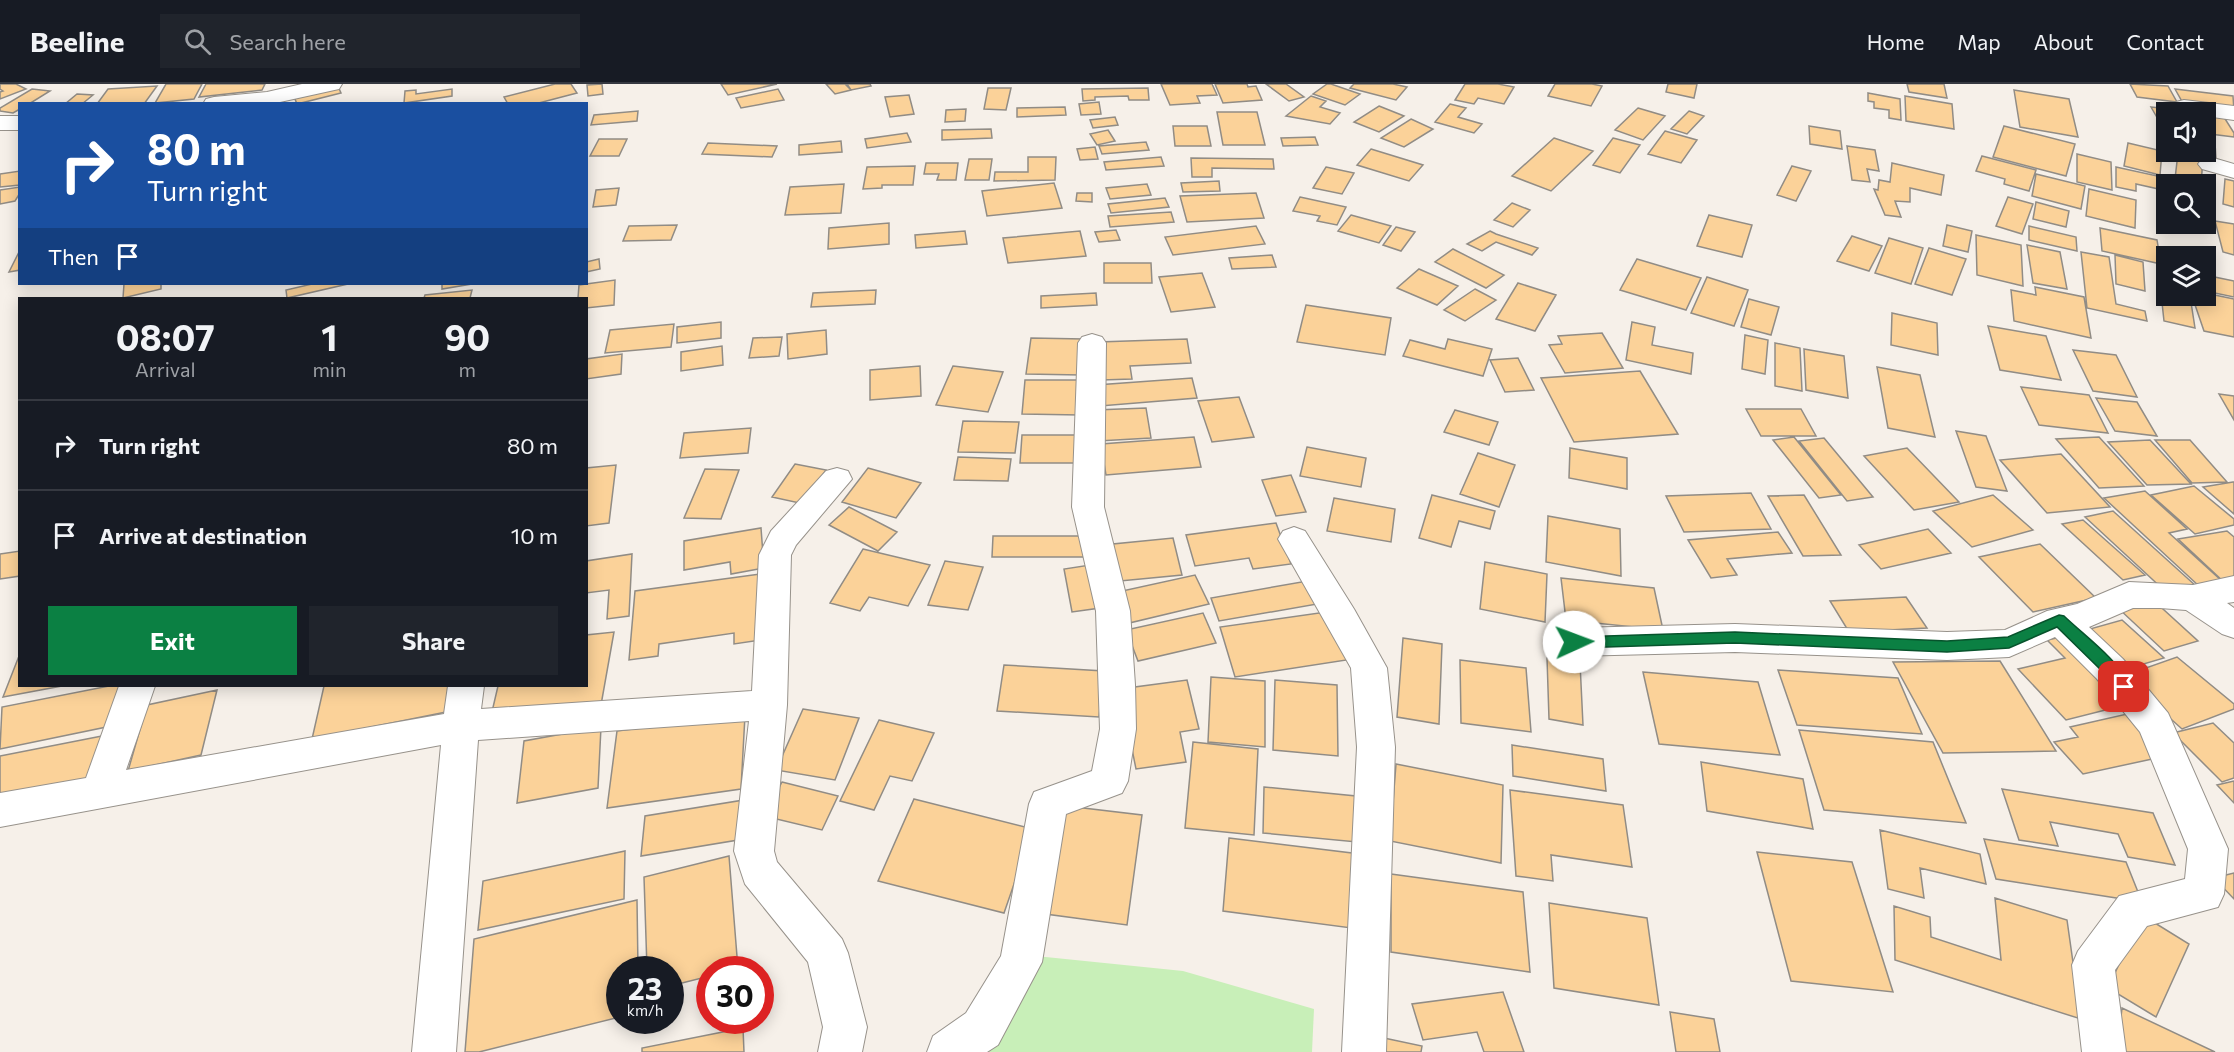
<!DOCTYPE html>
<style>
:root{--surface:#171b24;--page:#20242c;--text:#f1f3f6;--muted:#9ea1a6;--line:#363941;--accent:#0b8043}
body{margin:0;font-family:Commissioner,sans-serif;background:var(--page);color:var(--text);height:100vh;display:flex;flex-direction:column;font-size:22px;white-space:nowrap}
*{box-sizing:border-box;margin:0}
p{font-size:20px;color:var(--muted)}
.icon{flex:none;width:33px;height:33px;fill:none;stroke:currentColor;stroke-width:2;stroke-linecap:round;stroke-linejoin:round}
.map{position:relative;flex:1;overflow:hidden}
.side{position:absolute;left:18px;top:213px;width:570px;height:390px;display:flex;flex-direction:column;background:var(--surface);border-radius:0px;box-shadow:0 3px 15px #0003}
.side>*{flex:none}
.top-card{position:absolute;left:18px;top:18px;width:570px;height:183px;border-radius:0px;box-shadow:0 3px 15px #0003;background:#1a4fa0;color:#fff;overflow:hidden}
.tools{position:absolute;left:2156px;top:18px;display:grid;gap:12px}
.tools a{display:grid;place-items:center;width:60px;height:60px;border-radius:0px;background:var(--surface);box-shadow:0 3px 15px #0003;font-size:30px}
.speed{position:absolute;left:606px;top:872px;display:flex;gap:12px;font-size:30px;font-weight:700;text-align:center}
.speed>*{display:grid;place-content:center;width:78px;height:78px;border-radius:50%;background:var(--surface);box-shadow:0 3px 15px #0003;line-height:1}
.speed small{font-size:15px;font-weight:400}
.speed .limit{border:9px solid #d22;background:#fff;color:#111}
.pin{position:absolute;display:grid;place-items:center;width:51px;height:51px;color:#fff;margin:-26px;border-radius:12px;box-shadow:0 3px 9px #0006}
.me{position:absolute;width:66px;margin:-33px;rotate:88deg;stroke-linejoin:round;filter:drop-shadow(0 0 4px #0008)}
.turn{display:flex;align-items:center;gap:21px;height:126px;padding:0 30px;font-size:27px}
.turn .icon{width:78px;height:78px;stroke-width:2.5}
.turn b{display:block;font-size:42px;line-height:51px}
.then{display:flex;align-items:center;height:57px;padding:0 30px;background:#0003;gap:12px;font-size:22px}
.eta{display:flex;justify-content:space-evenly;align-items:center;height:102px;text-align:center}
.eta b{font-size:36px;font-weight:700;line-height:42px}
.action{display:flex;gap:12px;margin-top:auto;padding:12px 30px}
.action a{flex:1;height:69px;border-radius:0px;background:var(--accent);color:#fff;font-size:24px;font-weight:700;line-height:69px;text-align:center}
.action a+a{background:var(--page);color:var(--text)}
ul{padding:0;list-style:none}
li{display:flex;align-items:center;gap:18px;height:90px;padding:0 30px;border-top:2px solid var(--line)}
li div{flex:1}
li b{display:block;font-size:22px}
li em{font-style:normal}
header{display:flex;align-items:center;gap:36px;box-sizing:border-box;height:84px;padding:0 30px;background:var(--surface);border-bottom:2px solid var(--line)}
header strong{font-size:28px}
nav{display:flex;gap:33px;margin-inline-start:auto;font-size:21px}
.search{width:420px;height:54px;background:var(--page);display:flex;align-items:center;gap:15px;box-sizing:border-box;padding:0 21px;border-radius:0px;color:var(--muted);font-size:22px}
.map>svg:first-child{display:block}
.green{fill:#c8efb8}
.building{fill:#fbd299;stroke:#918c85;stroke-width:1.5}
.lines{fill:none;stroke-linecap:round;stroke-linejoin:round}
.street-casing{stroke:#97928b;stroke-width:2}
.street{fill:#fff;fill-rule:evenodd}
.route{fill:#0b8043;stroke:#07532c;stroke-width:1.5}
</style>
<header>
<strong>Beeline</strong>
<div class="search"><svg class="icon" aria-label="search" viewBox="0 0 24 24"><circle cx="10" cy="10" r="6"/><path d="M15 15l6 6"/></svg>Search here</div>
<nav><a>Home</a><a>Map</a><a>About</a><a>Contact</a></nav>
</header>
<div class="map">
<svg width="2234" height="968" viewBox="0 0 2234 968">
<rect width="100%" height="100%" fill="#f6f0e9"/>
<path class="green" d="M1026,871L1183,887L1314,925L1312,968H936Z"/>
<path class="building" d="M0,0H16L26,5L0,15V8L3,7L0,5Z
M166,0H202L194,15L155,19Z
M206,0H265L262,6L199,13Z
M335,0H337L341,9L297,20L293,10Z
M555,0H571L577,9L535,20H508L504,13Z
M602,0L603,10L588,12L587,1Z
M721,0H777L728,11Z
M826,0H845L851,6L835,10Z
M847,0H870L871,2L851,6Z
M1161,0H1212L1217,11L1197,12L1200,19L1170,21Z
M1215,0H1247L1248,3L1256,2L1262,16L1223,19Z
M1266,0H1286L1304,13L1289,17Z
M1327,0H1331L1360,10L1345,21L1313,10Z
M1354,0H1393L1407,3L1396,16L1350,4Z
M1465,0H1498L1514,3L1504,20L1478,14L1474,20L1455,16Z
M1555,0H1592L1602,2L1591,22L1548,12Z
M1668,0H1697L1694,14L1666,8Z
M1907,0H1944L1947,14L1909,8Z
M2130,0L2168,2L2177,18L2137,13Z
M157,2L144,20H97L108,5Z
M988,4H1011L1006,26L984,25Z
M1148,4L1149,16H1129L1128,12L1095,13V16L1083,17L1082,5Z
M32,5L50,7L29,20H20V25L13,29L0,27V24Z
M452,5V12L404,19L405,7L416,6V10Z
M778,5L784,16L741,24L736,14Z
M2175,5L2233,12L2234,27L2184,21Z
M2014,6L2069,15L2078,53L2020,43Z
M1868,9L1900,15L1901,36L1889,34V26L1874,24V18L1868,17Z
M77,10L93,11L82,20H65Z
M909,11L914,30L890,33L885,13Z
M1311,12L1326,17L1320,23L1340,29L1330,40L1286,32Z
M1905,12L1952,20L1954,45L1906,37Z
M1099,18L1101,30L1081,31L1079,20Z
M1450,20L1466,24L1458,33L1482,40L1474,49L1435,38Z
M1379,22L1404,32L1379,48L1354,38Z
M1065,23L1066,31L1017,33V24Z
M2151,23L2188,27V28H2166V45L2163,44Z
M1638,24L1665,32L1643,56L1615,46Z
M966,25L965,37L945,38L946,26Z
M638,27L637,37L591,41L594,31Z
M1689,27L1704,32L1687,50L1671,45Z
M2196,27L2222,30L2234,49V53L2210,50L2205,42V28Z
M1217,28H1257L1265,61H1223Z
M1115,33L1118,41L1093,44L1090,36Z
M1411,35L1433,45L1404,63L1381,54Z
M1173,42H1207L1211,62H1175Z
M1809,42L1840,47L1842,65L1810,60Z
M2004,42L2075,60L2066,92L1993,73Z
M991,45L992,54L942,56V46Z
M1108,46L1115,57L1097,61L1090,50Z
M1665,47L1697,56L1681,79L1648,70Z
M2160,47L2166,48V64L2160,63Z
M907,49L911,58L867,64L865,55Z
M1315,53L1318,61L1283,62L1281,54Z
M1554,54L1593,67L1551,107L1512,92Z
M1613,54L1640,61L1620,89L1593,81Z
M599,55H627L619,72H590Z
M2205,56L2215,59L2216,75L2181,68H2205Z
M841,57L842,68L799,71V61Z
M1146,58L1149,66L1102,70L1099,62Z
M708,59L777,62L772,73L702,70Z
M2128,59L2162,67L2160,91L2124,82Z
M1847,62L1875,66L1879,87L1867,85L1870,98L1852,96Z
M1095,63L1098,75L1080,76L1077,65Z
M1371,65L1423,81L1409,97L1357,81Z
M2178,69L2203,75L2201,100L2175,95Z
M2077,70L2111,78L2112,106L2077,98Z
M1982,72L2036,86L2029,107L2004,100L2005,95L1976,87Z
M1028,73H1056L1055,96L994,97L995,88H1028Z
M1161,73L1164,82L1106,86L1104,78Z
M1191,74L1273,75L1274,85L1212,84V93H1192Z
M969,75H992L989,96H965Z
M926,79H958L956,96H937L939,90H924Z
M1892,79L1944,91L1941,111L1910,104V118L1895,117L1901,133L1885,131L1874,105L1878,106L1879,96L1890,98Z
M915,82L913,101H882V104L863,105L867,83Z
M1792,82L1811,87L1796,117L1777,111Z
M1326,83L1354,89L1342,110L1313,104Z
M2116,83L2162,93L2163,106L2136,100V107L2116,103Z
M20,87V101L0,103V90Z
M2036,90L2085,102L2081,125L2032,112Z
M2225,95L2234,97V123L2223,120Z
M1219,97L1220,107L1183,108L1181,99Z
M1054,99L1062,124L987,132L982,107Z
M844,100L841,129L785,131L790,103Z
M1147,100L1151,111L1110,115L1106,104Z
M20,103V109L15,117L0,120V106Z
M619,104L616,121L593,123L596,106Z
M2089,105L2136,116L2135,144L2086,132Z
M1077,109H1092V118L1076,117Z
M1256,109L1264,134L1187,138L1180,112Z
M1300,113L1346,123L1337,141L1317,137L1320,132L1293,127Z
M2008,113L2033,120L2022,150L1996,142Z
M1165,114L1169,123L1111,129L1108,120Z
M2036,118L2069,127L2066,143L2033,135Z
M1512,119L1530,126L1513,143L1494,136Z
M1171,128L1174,138L1110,143L1108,132Z
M1351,131L1391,142L1379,159L1338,147Z
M1709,131L1752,141L1742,173L1697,162Z
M2215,137L2234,140V171L2223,168Z
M889,139V160L828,165L829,144Z
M677,141L671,156L623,157L629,142Z
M1947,141L1972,147L1968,168L1943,162Z
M1256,142L1265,160L1173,171L1165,153Z
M2029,142L2076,153L2077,167L2029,156Z
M1396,143L1415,148L1401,167L1383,161Z
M2100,144L2157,156L2161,180L2102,167Z
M1116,146L1120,156L1099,158L1095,148Z
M965,147L967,160L916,164L915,151Z
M1080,147L1086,172L1008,179L1003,154Z
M1490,147L1496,150L1538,164L1532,171L1496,158L1482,167L1467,160Z
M1976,151L2021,161L2023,202L1977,191Z
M1852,152L1882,162L1869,187L1837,177Z
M1889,154L1923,164L1911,200L1875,189Z
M2027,161L2060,168L2067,205L2033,199Z
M1929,164L1966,175L1952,211L1915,200Z
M1453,165L1504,191L1486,204L1435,178Z
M2163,165L2195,171L2196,172H2166V175Z
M20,166V186L9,188Z
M2081,168L2109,173L2116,220L2145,227L2147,237L2087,224Z
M1272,171L1276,183L1232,185L1229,174Z
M2115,171L2143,178L2145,207L2116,200Z
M599,175L600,185L586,188V178Z
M1637,175L1701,194L1686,226L1620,206Z
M1104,179H1151L1152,199H1104Z
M1419,185L1458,202L1437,221L1397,204Z
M1202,189L1215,223L1171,228L1159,193Z
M2205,191L2234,197V213L2205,207Z
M1707,193L1748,206L1734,242L1691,229Z
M615,196L614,221L586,224V214H578L579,201Z
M1518,199L1556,211L1535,247L1496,235Z
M124,200H161V205L123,214Z
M312,200H348L287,214L286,206Z
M442,200H472L442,205Z
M2160,200L2166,202V212H2190L2195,244L2164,237Z
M2035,203L2084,213L2091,254L2014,237L2011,206L2036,211Z
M1475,205L1496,216L1465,237L1444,226Z
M472,206L470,214H424L425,211Z
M876,206L875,220L811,223L813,209Z
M1096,209L1097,221L1041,224V212Z
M2205,209L2234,215V253L2204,247L2192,212H2205Z
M1749,215L1779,223L1771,251L1741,243Z
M1306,221L1391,234L1385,271L1297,258Z
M1892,229L1937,239L1938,271L1891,261Z
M721,238V254L677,259V243Z
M1632,238L1655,243L1652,261L1693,269L1691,290L1626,276Z
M674,240L671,263L605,269L610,246Z
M1988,242L2046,252L2061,296L2000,286Z
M826,246L827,270L788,275L787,250Z
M1602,249L1623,284L1565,289L1549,261L1562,260L1558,252Z
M1745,251L1768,256L1765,290L1742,285Z
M782,253L779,272L749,274L753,254Z
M1031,254L1084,255L1081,291L1026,290Z
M1187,255L1191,279L1130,282L1132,295L1101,296L1098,258Z
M1448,255L1492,265L1483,292L1403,272L1410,256L1445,265Z
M1775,259L1800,264L1802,307L1775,302Z
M722,262L723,281L681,287V268Z
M1804,265L1844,272L1848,314L1806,306Z
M2073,266L2116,271L2137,313L2093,307Z
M622,270L621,290L586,295V275Z
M1518,274L1534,306L1505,308L1490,276Z
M920,282L921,312L870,316V286Z
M953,282L1003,288L988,328L936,321Z
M1877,283L1920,291L1935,353L1888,344Z
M1640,287L1678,350L1574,358L1541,294Z
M1192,294L1197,314L1100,322L1096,301Z
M1025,296H1081L1080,331L1022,330Z
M2021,303L2089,311L2108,349L2039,341Z
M2219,310L2234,312V336Z
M1239,313L1254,353L1212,358L1198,317Z
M2096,314L2137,318L2157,352L2115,347Z
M1146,324L1151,354L1098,357L1095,326Z
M1746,325H1801L1816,352H1761Z
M1455,326L1498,338L1489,361L1444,348Z
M963,337L1019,338L1015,369L958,368Z
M751,344L748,369L680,374L684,349Z
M1956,347L1986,352L2007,407L1976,403Z
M1022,351H1084V379H1020Z
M1194,353L1201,383L1106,391L1101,360Z
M1794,353L1841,411L1819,414L1773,356Z
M2099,353L2144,402L2099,404L2056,355Z
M1824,354L1873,413L1847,417L1799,357Z
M2150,356L2191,400L2147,401L2108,358Z
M2155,356H2190L2227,398L2192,399Z
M1307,363L1366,374L1361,403L1300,392Z
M1570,364L1627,374V405L1569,394Z
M1907,364L1959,418L1914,426L1864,372Z
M1478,369L1515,381L1499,423L1460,410Z
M2061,370L2110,423L2047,429L2000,376Z
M958,373L1011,375L1008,397L954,396Z
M795,380L826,386L804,420L772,413Z
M616,381L609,439L586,442V384Z
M868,384L921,399L896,434L842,418Z
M705,385L739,386L721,435L684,434Z
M1291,391L1306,428L1276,432L1262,396Z
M2233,398H2234V430L2203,403Z
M2194,402L2234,435V441L2195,450L2151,411Z
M2145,407L2187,445L2169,449L2223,498L2200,503L2104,414Z
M1751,409L1771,445L1684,448L1666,412Z
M1432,411L1495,427L1490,445L1459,437L1451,463L1419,454Z
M1804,411L1841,471L1803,472L1768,412Z
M1993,411L2033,446L1972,463L1933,427Z
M1334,414L1395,425L1391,458L1327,447Z
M849,423L897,448L878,467L829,441Z
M2113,427L2196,502L2166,508L2085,433Z
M1548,432L1620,445L1621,492L1546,478Z
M2083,436L2145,491L2123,496L2062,440Z
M1276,439L1291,480L1253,485L1249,474L1195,482L1186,451Z
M761,444L764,484L731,490L730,478L684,486V457Z
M1928,445L1951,469L1881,485L1859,461Z
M2227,447L2234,453V497L2225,499L2178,455Z
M1778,448L1792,469L1727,475L1737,491L1711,494L1688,456Z
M993,452H1090L1089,473H992Z
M1173,454L1182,491L1120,497L1113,460Z
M2040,460L2096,514L2033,528L1979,473Z
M863,465L930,481L908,522L869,513L860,527L830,519Z
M20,467V492L0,495V470Z
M632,470L629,532L607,535L609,506L586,509V477Z
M945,477L983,483L968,526L928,521Z
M1485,478L1547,490L1545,538L1480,525Z
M1090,481L1100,524L1072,528L1064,485Z
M767,489L768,555L734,560V549L659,560L658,572L629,576L635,507Z
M1195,491L1209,520L1125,540L1113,509Z
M1561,494L1654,504L1663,546L1566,536Z
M1313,496L1323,519L1219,537L1211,514Z
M1906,513L1927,544L1849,548L1830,517Z
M2152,515L2198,557L2164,567L2118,524Z
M1333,527L1353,575L1235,593L1220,543Z
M1203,529L1216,559L1138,577L1126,546Z
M2122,536L2164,574L2120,587L2079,548Z
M614,548L601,621L491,632L498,602H586V551Z
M2066,552L2133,619L2066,636L2018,585L2065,574L2047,556Z
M1403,554L1442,560L1439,640L1397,633Z
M19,572L20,602H62L3,613Z
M2177,573L2234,620V625L2182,645L2123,592Z
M1547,574L1580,579L1583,641L1549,635Z
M1460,576L1526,584L1531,648L1461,639Z
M2000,577L2056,667L1943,669L1893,578Z
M1004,581L1104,587L1099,633L997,627Z
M1778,586L1898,594L1922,650L1797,641Z
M1643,588L1758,598L1780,671L1659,660Z
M1211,593L1265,597V663L1208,658Z
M1187,596L1199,645L1180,648L1186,678L1136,685L1120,605Z
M1275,596L1337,601L1338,672L1273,666Z
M109,602H129L116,641L0,665L2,623Z
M324,602H454L451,627L312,655Z
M217,606L201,671L128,687L147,621Z
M803,625L859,634L835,696L776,686Z
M2127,630L2166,672L2083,690L2054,658L2078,653L2070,643Z
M745,631L741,705L607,724L617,647Z
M879,636L934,649L912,697L890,692L874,726L840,717Z
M2213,639L2234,659V694L2222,698L2173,649Z
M601,643L598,704L517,719L524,657Z
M1799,646L1933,658L1966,739L1824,726Z
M107,651L90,701L0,720V672Z
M1193,658L1258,665L1254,751L1185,744Z
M1512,661L1603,675L1606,707L1513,692Z
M1701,678L1803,695L1813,745L1707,727Z
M1396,680L1503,701L1501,779L1390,757Z
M2234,697V719L2217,701Z
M782,698L838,712L822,746L764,732Z
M1264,703L1356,712L1357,758L1263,749Z
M2002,705L2153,729L2175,781L2128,773L2118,750L2050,738L2058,762L2019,756Z
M1510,706L1623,721L1632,783L1551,771L1553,797L1516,792Z
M914,715L1033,745L1004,829L878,797Z
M744,716V755L641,772L645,732Z
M1058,721L1142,731L1127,841L1038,829Z
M1880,746L1980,770L1986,800L1920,784L1924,814L1888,805Z
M1229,754L1360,770L1359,845L1223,827Z
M1984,755L2126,778L2142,818L1996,795Z
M625,767L624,815L478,846L483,797Z
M1757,768L1852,778L1893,908L1791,897Z
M729,772L738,885H710V892L670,902V885H647L644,793Z
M2234,789V815L2214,794Z
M1391,790L1523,808L1530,888L1391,868Z
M1995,814L2067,836L2081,935L1895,876L1894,822L1930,833L1931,853L2001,876Z
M637,816L638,885H620V933L479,968H465L474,855Z
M1549,819L1647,834L1659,921L1554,904Z
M2142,831L2189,860L2156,933L2108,904Z
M1503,908L1524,968H1484L1477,948L1423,956L1412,920Z
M2122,924L2215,968H2117Z
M1670,928L1714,935L1720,968H1676Z
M743,944L744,968H642V964Z
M1384,954L1422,962L1421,968H1384Z"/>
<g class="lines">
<defs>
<path id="street" d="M302,0H342L339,5L271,20H203L206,15L214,13L267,8Z
M2184,16L2234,22V36L2205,32V28H2176L2173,23L2176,18Z
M0,32H20V46H0Z
M2210,73L2234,80V94L2202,85L2198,80L2202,75Z
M1092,250L1102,253L1106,259L1104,423L1130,527L1135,601L1136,645L1128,697L1122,709L1066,730L1042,878L998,961L987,968H927L933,952L966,929L1001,872L1029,720L1034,708L1092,687L1100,645L1096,527L1072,423L1078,259L1082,253Z
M837,384L848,387L852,395L796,461L791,471L787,621L774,767L777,778L842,855L848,869L867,943L862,968H818L823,943L808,878L745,800L734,767L749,637L478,656L456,968H412L441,661L0,743V709L86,694L119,602H155L126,686L444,630L448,602H484L481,625L752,607L759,471L771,447L826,387Z
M1294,443L1305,447L1354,525L1387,584L1395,663L1386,968H1342L1357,663L1351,584L1278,455L1283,447Z
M2234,492V518L2227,519L2234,524V554L2222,550L2186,526L2160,524H2133L2089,543L2123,575L2168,629L2173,640L2228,765L2224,810L2218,823L2147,842L2115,886L2126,968H2082L2072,881L2078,867L2119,812L2185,795L2188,765L2140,648L2097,595L2055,553L2009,573L1947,576L1735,568L1574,572L1562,568L1557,558L1562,548L1574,544L1735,540L1947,548L2005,546L2047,527L2077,520L2129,498L2193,501Z"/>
</defs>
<use href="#street" class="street-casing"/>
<use href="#street" class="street"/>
</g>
<path class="route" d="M2059,531L2064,532C2086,553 2117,575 2132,603L2130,607H2119L2104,589L2057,543L2009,564L1947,568L1735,559L1574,564L1569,562L1567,558L1569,554L1574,553L1735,548L1947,557L2008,553Z"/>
</svg>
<div class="tools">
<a><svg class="icon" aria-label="sound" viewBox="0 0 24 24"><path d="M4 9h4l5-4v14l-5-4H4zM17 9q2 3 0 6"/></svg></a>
<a><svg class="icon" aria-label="search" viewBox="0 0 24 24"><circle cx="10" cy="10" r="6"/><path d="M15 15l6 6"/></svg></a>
<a><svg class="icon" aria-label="layers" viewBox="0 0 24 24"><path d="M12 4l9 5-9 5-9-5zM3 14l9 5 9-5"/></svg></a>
</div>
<div class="speed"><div>23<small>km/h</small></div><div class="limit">30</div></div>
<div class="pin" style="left:2124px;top:603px;background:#d93025"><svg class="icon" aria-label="arrive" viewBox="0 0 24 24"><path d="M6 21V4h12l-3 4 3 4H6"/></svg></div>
<svg class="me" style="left:1574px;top:558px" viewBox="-20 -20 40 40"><circle r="19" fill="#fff"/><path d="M0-13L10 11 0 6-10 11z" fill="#0b8043"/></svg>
<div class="top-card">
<div class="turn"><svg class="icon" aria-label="right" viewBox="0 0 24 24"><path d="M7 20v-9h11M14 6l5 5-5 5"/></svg><div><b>80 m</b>Turn right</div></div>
<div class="then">Then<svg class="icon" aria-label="arrive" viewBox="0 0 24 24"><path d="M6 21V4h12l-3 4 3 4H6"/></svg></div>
</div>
<section class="side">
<div class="eta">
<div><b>08:07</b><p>Arrival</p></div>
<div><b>1</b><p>min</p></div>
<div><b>90</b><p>m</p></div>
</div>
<ul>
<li><svg class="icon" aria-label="right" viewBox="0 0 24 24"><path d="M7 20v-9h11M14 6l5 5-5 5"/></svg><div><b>Turn right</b></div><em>80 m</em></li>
<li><svg class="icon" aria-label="arrive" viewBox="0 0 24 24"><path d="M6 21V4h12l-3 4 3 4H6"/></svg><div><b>Arrive at destination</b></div><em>10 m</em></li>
</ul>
<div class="action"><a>Exit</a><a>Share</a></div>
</section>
</div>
